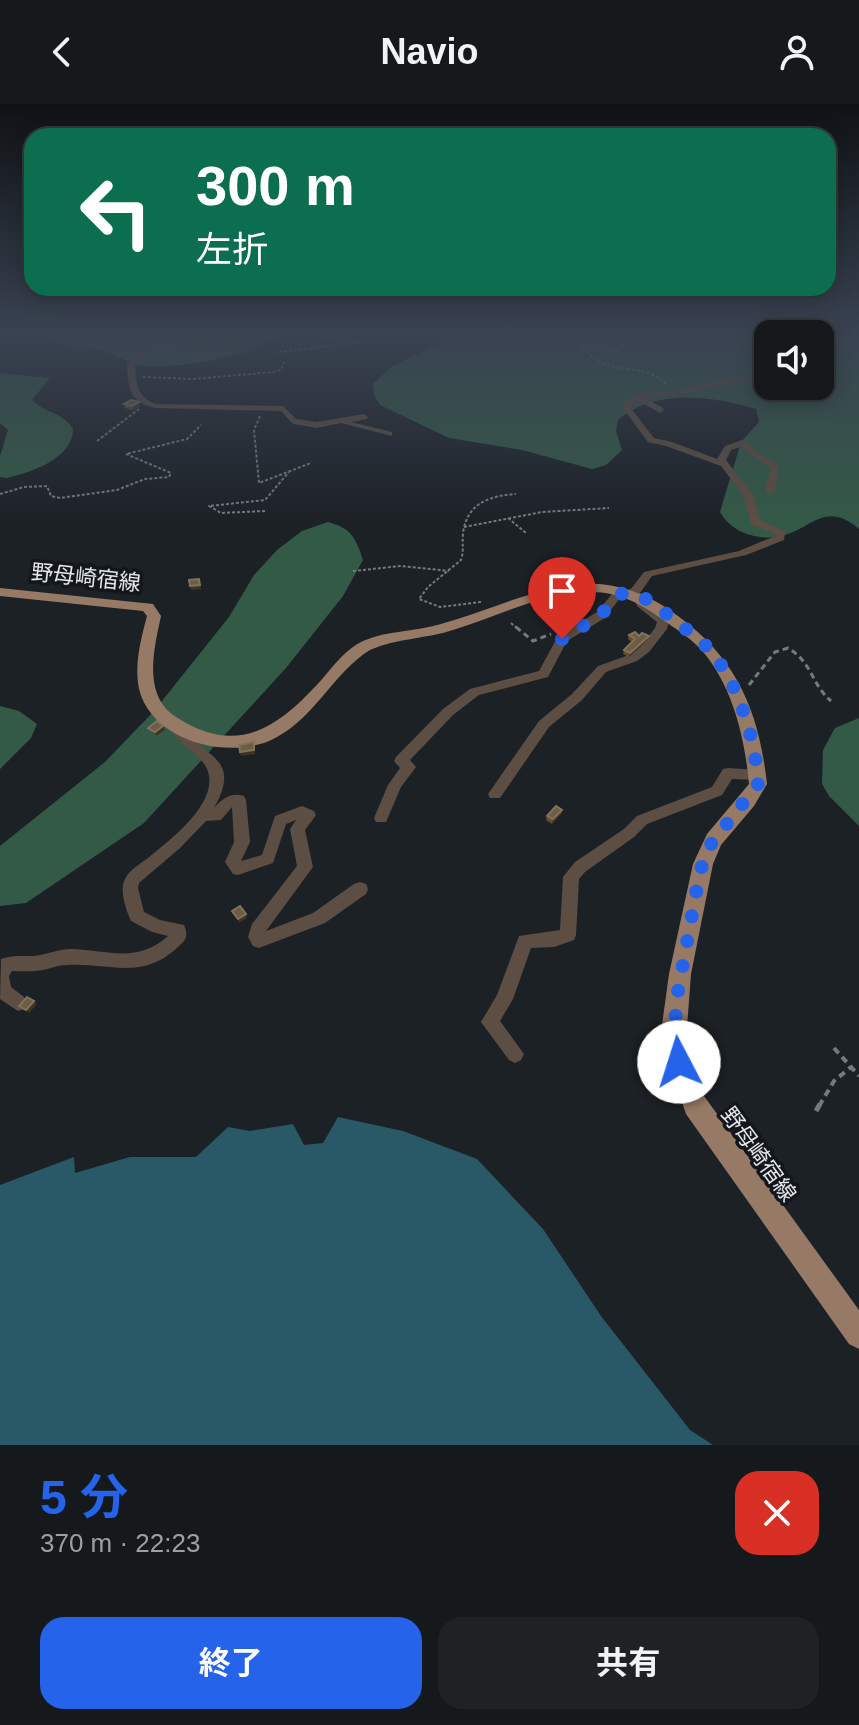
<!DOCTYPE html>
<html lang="ja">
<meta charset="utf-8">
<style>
:root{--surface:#15191c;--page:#1e2225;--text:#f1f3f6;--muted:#9da0a3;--line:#34383b;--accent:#2563eb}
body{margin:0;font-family:Helvetica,"Noto Sans JP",sans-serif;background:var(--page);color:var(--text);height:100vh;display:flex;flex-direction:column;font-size:30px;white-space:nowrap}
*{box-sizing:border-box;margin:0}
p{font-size:26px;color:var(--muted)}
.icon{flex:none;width:44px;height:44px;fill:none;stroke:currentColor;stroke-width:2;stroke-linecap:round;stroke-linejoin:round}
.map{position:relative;height:1341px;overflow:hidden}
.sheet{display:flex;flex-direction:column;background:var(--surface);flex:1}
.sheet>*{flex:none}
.top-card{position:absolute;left:24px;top:24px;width:812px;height:168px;border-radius:24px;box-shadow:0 4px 20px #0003,0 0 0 2px var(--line);background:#0b6e4f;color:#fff;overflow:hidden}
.fabs{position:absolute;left:754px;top:216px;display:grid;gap:16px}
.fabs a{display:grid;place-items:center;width:80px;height:80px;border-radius:16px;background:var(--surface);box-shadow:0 4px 20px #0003,0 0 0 2px var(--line);font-size:40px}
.pin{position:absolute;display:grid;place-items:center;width:68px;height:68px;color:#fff;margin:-82px -34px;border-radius:50% 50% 50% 0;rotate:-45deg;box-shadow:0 0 8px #0007}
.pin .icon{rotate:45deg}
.me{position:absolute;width:88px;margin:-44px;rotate:355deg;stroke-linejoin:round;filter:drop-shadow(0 0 6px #0008)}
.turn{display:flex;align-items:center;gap:28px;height:168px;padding:0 40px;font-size:36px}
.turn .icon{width:104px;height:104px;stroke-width:2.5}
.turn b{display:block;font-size:56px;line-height:68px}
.round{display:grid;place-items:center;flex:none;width:84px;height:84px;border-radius:24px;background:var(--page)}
.summary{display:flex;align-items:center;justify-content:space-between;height:136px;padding:0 40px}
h1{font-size:48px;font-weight:700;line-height:60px;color:var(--accent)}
.primary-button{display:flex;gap:16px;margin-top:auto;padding:16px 40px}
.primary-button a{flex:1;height:92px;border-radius:24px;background:var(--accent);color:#fff;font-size:32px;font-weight:700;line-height:92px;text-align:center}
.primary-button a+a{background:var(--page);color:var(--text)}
header{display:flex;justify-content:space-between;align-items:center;height:104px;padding:0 40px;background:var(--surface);font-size:36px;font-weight:700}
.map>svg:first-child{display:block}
.forest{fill:#335a46}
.water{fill:#295866}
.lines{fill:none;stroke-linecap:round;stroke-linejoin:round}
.path-far3{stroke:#767a7f;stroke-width:2;stroke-dasharray:3 2;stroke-linecap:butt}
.path-far2{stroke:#767a7f;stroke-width:3;stroke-dasharray:6 4;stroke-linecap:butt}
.path-far1{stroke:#767a7f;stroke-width:4;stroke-dasharray:7 5;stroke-linecap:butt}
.path{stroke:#767a7f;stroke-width:5;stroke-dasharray:9 6;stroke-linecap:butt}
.minor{fill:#5c4e43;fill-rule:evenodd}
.major{fill:#977a65;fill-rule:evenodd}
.wall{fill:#614d2f}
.shaded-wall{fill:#3f3423}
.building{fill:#6f5d43;stroke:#81725d;stroke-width:2}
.route{stroke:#2563eb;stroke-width:14;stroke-dasharray:0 25.2}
.labels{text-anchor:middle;stroke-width:7;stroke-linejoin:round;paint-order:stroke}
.street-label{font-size:22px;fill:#e3e6ea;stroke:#13171d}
</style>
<header><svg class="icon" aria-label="back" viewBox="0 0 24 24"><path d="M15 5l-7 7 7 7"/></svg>Navio<svg class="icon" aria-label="person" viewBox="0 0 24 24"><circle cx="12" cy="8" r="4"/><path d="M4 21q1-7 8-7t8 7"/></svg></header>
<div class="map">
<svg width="859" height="1341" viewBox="0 0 859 1341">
<rect width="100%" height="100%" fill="#1c2126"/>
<path class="forest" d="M47,231H169L187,233L279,231C254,251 173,267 141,261C124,258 111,247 94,244C78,241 59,243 47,231Z
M455,231H768V282H820V231H859V425C826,397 813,423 785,431C762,438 732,430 720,408L741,338L759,318L756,305C711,292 657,284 618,316L616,327L622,346L606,361L592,365L522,346L449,334L380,301L374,291L373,280L391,263Z
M0,269L50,274L32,296C44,309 63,308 73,325C73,355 29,369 6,374L0,373V352L8,326L0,319Z
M328,418C351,424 356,434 363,456L343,492L286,564L144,719L26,799L0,802V742L105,658L154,607L229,513L254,471L277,446L302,427Z
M0,602L19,607L37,620L31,634L0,665Z
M859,614V722L829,692L822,680L823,646L835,624Z"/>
<path class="water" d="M338,1013L403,1027L477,1055L543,1125L601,1212L690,1326L713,1341H0V1081L74,1053L75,1069L130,1053H196L228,1023L250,1027L293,1020L304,1041L323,1039Z"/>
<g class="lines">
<path class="path-far3" d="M628,231L618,248L586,239L582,242C604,275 646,257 666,280
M279,248L361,238L324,233L328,231
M143,273L193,275L273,268L281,266L284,258
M260,312L254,326L259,379L311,359
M97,337L139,305
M0,390L24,383L47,382L51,392L60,394L117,386L145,375L169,373L171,369L126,350L187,335L201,321
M265,407L221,409L209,402L265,396L289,368
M508,414L526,429
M464,423L542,408L609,404
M353,467L401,462L449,467
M481,498L440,503L419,495L428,483L461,456C464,447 462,439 463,429C467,399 489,392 516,390
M511,519L518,525"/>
<path class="path-far2" d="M516,523L533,537L551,530
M749,581L775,548L788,544C813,559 811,580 831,597"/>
<path class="path-far1" d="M834,944L859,972
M819,1002L834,977L851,963"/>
<path class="path" d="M816,1007L820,1000"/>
<path class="minor" d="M249,231H262C227,247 159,227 135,261C136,279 137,294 156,300L283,302L296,315L317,318L364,310L368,313L367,315L351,318L392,328V332L341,319L317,324L293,320L281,307L156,304C130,299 128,285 127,261C130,257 132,253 135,250C155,232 221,235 249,231Z
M743,271H768V275C731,275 706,287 671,292C662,293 654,291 645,294L663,304L664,306L660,309L639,297L630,303L654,334L672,338L717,355L725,342L745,335L758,348L779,361L775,387L770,390L765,387L771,364L752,352L743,342L731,346L726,356L753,391L760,416L785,427L784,436L746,451L652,472L640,489L645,492L646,499L669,517L667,525L649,548L637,557L606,568L582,596L549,623L500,694H490L488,690L539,617L572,590L598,562L629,551L641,542L655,524L657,518L637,502L634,493L628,492L620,494L605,514L567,537L548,573L479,591L453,611L410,656L416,663L401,683L386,718H376L374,714L388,681L400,664L394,657L396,653L443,605L470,585L539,567L558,532L597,508L612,490L631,485L644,468L739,447L775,432L776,430L751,420L743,391L721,362L666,342L648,338L622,303L624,298L645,287L669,288Z
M178,620L183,622C200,654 244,651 214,704C222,695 231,688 244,692L246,696L250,738L241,757L262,751L275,712L302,702L314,707L316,711L305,726L313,763L266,827L313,809L354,780L360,778L366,780L368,785L366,790L325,819L259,844L253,842L248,833L252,820L297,762L290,725L296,716L286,720L273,759L238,771L233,770L225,758L234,738L232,703L221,716L206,717L180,744L139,779L138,784L144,808L160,816L184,821C188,831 187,835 179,842C143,877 111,859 67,861C59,861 51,864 43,866C33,868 22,867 12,867L9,872L11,883L24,893L27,899L24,905L18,907L0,895L1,855C12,851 22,852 33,852C46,851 58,845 71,845C108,846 137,860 168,832L152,828L131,817C126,806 119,786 125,775C129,766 140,760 148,754C169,737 214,703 209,672C206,651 180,644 171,625Z
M728,664L757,666L764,671L757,676L732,675L722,691L647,720L634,733L585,768L579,775L576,831L574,836L554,843L531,844L513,895L500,917L524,950L521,956L515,959L509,956L481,918L497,891L519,832L560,826L563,773L575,758L624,725L637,712L712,683L723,665Z"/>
<path class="major" d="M600,480C630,483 654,494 678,512C738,556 759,608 767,680L754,702L721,741L713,760L691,870L686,937L704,992L859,1206V1245L849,1240L686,1010L664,945L662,921L669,870L693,760L707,730L749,680C745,635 733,584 704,549C693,536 679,527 666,518C642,500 618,487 588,488C540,490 498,512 453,526C426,535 397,534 370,546C334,568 316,612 277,633C234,658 152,639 139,585C134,560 141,535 147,512L143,507L0,492V484L153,500L161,512C154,545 142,591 176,613C239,654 280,622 323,574C335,560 346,545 363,537C388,526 415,528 441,520C494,505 543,479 600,480Z"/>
</g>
<path class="wall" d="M139,298L140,302L133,306L125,304L124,300Z
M629,531L647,536L629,553L623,550L624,546L632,538L628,535Z
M562,706L561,710L552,720L546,716L547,712Z"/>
<path class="shaded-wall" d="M139,298L140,302L133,306L132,302Z
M200,481L201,485L191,486L190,482Z
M649,532L647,536L629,553L630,549Z
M163,622L165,626L156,632L155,628Z
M254,638L255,650L241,652L240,648Z
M562,706L561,710L552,720L553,715Z
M246,810L247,814L239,819L238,815Z
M34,897L37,900L29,909L26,906Z"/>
<path class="building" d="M131,296L139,298L132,302L124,300Z
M199,475L200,481L190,482L189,476Z
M635,528L639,532L642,529L649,532L630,549L624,546L635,535L629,531Z
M157,617L163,622L155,628L148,624Z
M254,638V646L240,648L239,641Z
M556,702L562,706L553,715L547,712Z
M240,802L246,810L238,815L232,807Z
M27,893L34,897L26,906L19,902Z"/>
<linearGradient id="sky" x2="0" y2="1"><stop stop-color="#0f1215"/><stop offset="0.55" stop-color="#3a4352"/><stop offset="1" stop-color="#3a4352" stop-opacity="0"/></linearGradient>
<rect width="859" height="418" fill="url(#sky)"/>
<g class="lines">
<path class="route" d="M562,535C574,527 594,516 603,508C611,502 614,490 626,489C638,487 654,501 664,508C678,520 694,530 707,543C738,576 756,636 758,680L711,740L700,767L677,893L674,934L679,958"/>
</g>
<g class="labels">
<g class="street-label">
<text transform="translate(86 473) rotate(6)" y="8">野母崎宿線</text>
<text transform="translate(759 1050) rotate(54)" y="8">野母崎宿線</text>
</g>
</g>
</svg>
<div class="fabs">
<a><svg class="icon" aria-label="sound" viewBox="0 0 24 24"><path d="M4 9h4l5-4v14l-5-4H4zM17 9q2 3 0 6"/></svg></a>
</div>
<div class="pin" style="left:562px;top:535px;background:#d93025"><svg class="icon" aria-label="arrive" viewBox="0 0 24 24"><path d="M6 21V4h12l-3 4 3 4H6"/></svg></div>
<svg class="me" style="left:679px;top:958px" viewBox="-20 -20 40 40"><circle r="19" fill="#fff"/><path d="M0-13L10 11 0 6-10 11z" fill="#2563eb"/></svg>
<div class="top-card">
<div class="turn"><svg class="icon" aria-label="left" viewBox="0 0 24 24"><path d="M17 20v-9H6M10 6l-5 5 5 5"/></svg><div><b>300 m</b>左折</div></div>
</div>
</div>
<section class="sheet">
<div class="summary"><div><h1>5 分</h1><p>370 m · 22:23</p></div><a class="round" style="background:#d93025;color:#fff"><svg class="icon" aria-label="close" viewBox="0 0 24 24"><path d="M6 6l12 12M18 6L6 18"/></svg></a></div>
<div class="primary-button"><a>終了</a><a>共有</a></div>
</section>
